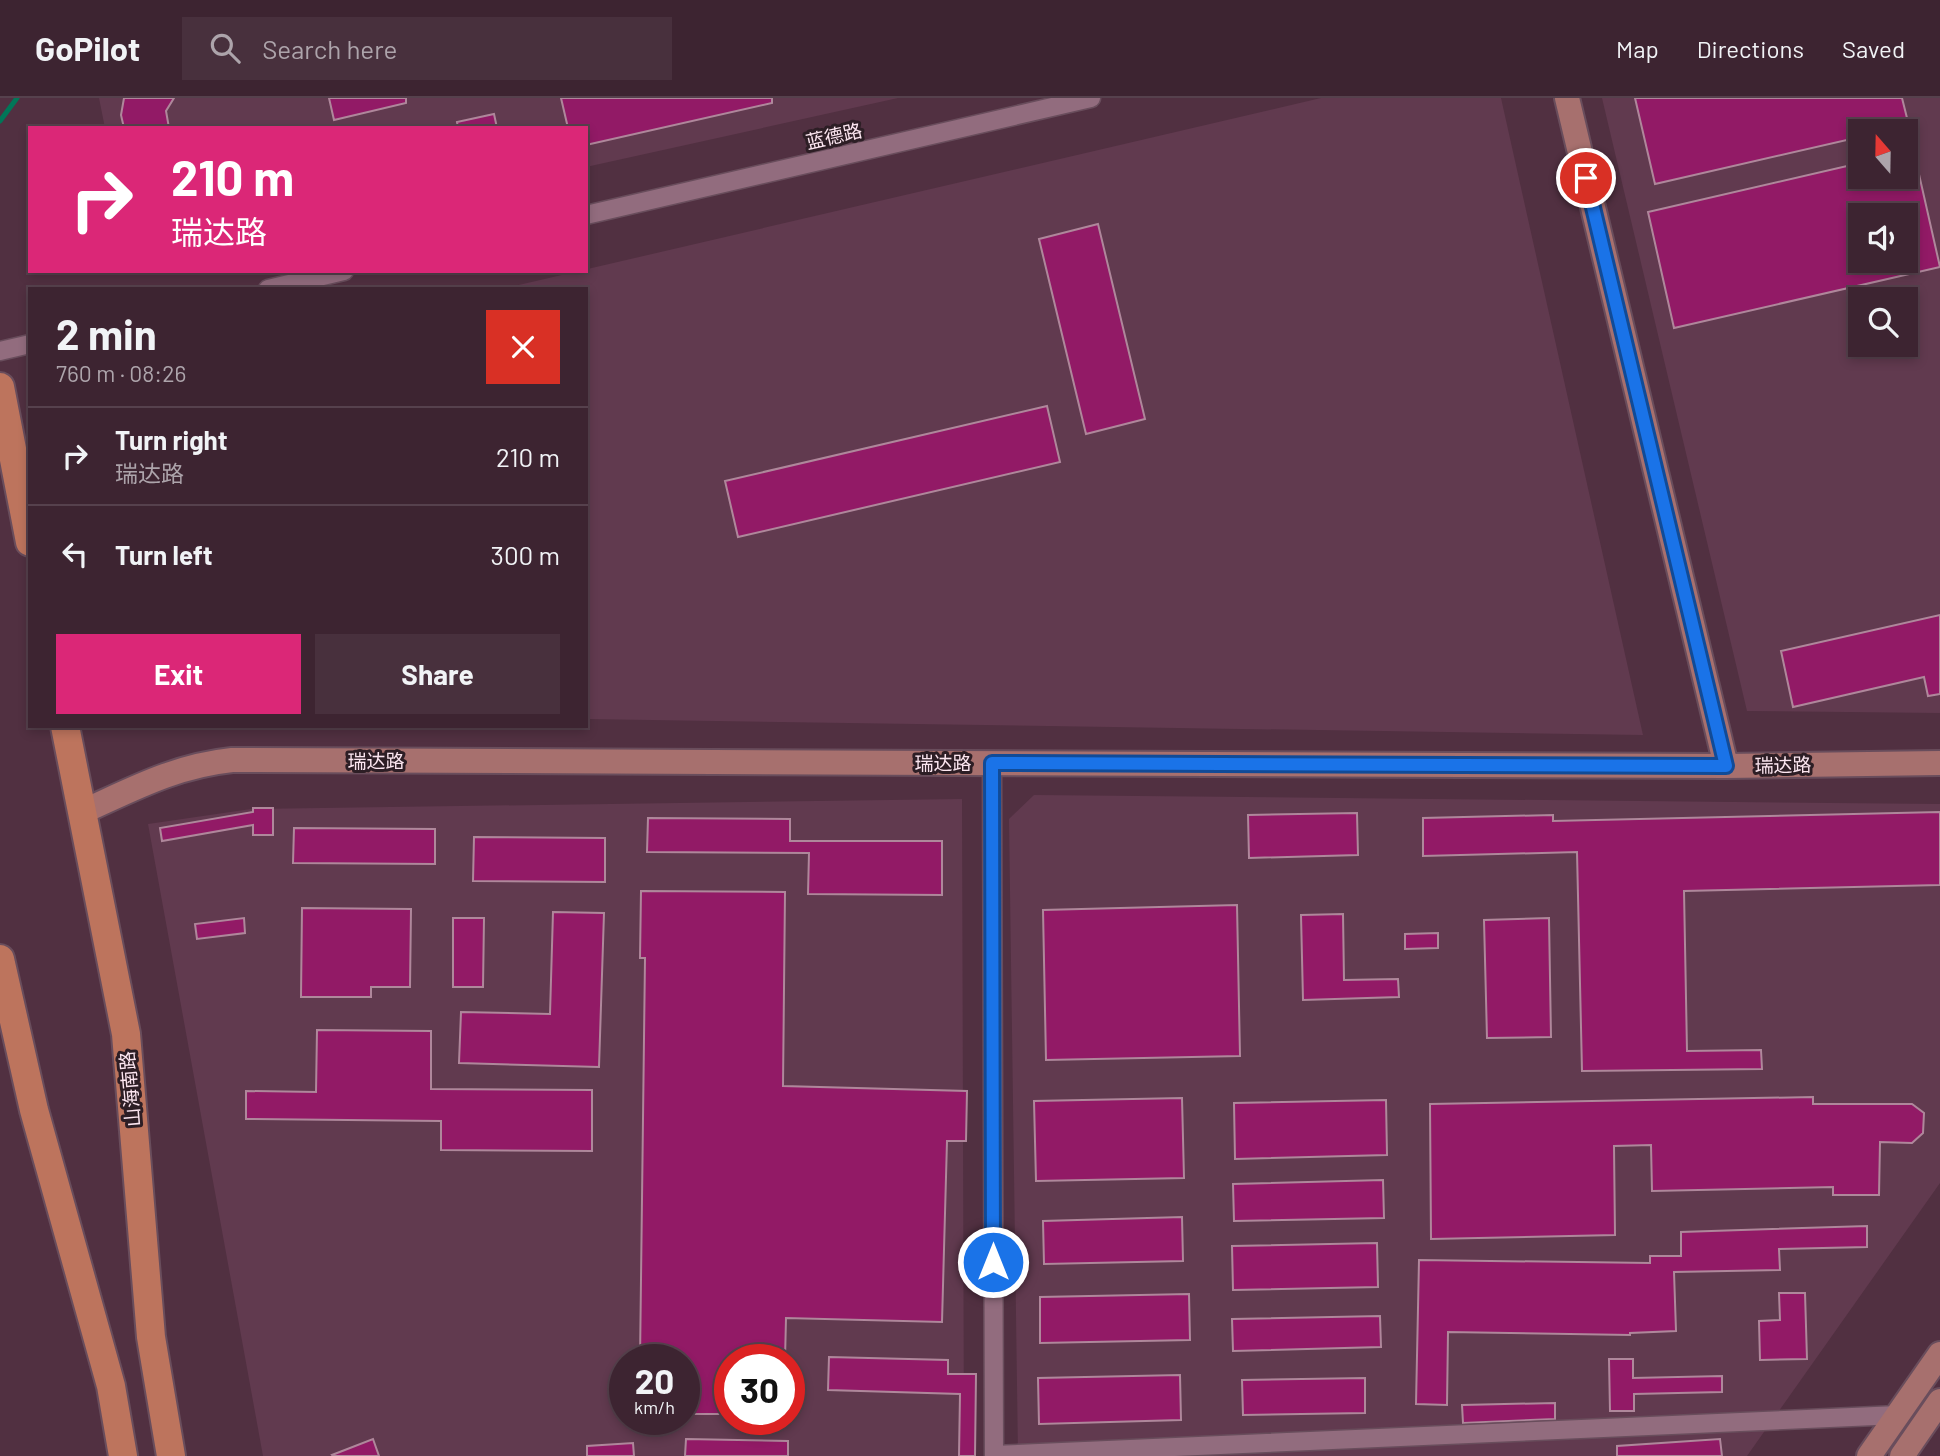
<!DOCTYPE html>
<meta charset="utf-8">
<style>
:root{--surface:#3d2431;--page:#48303d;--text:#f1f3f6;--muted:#ada4ab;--line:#56414d;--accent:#db2777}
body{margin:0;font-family:Barlow,"Noto Sans SC",sans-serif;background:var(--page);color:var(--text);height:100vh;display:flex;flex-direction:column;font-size:26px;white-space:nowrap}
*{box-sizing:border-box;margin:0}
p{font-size:23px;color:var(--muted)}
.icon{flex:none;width:38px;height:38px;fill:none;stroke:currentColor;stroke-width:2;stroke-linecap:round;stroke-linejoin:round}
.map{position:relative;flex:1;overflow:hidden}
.sheet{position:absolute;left:28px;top:189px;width:560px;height:441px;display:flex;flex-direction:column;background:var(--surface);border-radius:0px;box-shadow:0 4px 10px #0003,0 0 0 2px var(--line)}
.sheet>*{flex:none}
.top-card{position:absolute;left:28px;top:28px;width:560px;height:147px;border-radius:0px;box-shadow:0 4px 10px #0003,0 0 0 2px var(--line);background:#db2777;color:#fff;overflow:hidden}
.needle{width:46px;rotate:340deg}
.buttons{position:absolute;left:1848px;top:21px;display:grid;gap:14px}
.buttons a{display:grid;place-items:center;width:70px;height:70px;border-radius:0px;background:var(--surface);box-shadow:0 4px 10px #0003,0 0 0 2px var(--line);font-size:35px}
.speed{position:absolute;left:609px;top:1246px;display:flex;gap:14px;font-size:35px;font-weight:700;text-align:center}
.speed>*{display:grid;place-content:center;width:91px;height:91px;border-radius:50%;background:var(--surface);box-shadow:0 4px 10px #0003,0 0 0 2px var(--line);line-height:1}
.speed small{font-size:18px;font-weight:400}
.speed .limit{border:10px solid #d22;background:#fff;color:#111}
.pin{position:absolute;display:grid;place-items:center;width:60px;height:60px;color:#fff;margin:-30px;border:4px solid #fff;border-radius:50%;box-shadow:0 2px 7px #0007}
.me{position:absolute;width:77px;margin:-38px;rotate:0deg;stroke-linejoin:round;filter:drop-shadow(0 0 5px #0008)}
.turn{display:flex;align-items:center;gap:24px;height:147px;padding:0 28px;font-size:32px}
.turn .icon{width:91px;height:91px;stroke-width:2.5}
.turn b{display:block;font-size:49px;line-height:60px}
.round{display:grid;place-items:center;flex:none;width:74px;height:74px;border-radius:0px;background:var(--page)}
.headline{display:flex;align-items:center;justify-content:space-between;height:119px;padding:0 28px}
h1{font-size:42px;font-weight:700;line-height:52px}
.primary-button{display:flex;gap:14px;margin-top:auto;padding:14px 28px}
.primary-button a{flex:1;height:80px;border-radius:0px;background:var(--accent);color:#fff;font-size:28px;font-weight:700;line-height:80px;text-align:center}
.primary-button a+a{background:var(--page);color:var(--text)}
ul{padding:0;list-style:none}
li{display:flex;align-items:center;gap:21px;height:98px;padding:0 28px;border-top:2px solid var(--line)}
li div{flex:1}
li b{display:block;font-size:26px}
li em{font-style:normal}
header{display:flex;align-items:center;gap:42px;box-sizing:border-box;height:98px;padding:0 35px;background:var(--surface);border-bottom:2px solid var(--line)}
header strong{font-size:33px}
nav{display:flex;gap:38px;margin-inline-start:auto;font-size:24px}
.search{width:490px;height:63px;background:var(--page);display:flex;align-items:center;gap:18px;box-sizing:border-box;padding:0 24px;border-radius:0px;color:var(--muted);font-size:26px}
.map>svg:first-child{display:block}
.built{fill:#613a4f;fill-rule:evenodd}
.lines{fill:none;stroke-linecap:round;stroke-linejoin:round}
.stream{stroke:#017658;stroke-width:5}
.building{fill:#921a66;stroke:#af879b;stroke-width:2;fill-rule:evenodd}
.street-casing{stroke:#694d5c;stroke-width:21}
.secondary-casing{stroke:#694d5c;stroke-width:28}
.primary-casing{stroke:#694d5c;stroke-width:32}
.street{stroke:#926c7e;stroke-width:18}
.secondary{stroke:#a7706e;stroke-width:24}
.primary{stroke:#bd745d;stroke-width:28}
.route-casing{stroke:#114b97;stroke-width:18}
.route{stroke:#1a73e8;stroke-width:12}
.labels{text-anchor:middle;stroke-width:6;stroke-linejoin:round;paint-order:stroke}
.street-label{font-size:19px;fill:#fce6f0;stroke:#2d1e25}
</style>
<header>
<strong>GoPilot</strong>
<div class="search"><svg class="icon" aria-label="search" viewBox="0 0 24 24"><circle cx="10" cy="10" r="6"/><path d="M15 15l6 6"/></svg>Search here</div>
<nav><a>Map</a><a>Directions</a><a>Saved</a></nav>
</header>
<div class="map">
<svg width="1940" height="1358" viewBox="0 0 1940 1358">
<rect width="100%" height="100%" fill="#513041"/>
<path class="built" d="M99,0H898L586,69V30H105Z
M1321,0H1501L1643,637L586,621V191H502Z
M1602,0H1940V615L1747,613ZM1860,33H1906V79H1860ZM1860,117H1906V163H1860ZM1860,201H1906V247H1860Z
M1034,697L1940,706V1085L1747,1358H1018L1009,721Z
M962,701L964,1358H263L148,726L251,711ZM625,1262H684V1321H625ZM730,1262H789V1321H730Z"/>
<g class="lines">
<path class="stream" d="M0,23L17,0"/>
</g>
<path class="building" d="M124,0H174L166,13L169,30H124L121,17Z
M329,0H406V5L334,22Z
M561,0H772V5L586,47V30H568Z
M1635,0H1902L1909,28L1884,33H1860V39L1655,86Z
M494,16L497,30H458L457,24Z
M1911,41L1940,169L1674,230L1648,114L1860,65V79H1906V42ZM1860,117H1906V163H1860Z
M1098,126L1145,321L1086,336L1039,141Z
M1047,308L1060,364L738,439L725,383Z
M1940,517V596L1928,598L1924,579L1793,609L1781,553Z
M253,710H273V737H253V727L162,743L160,730L253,714Z
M1940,714V787L1684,793L1687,953L1761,952L1762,971L1582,973L1577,754L1423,758V720L1553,717V723Z
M1357,715L1358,757L1249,760L1248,717Z
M648,720L790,721V743H942V797L808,796L809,755L647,754Z
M294,730L435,731V766L293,765Z
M474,739L605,740V784L473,783Z
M641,793L785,794L783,988L967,993L966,1043H947L942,1224L786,1220L785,1262H730V1316H684V1262H640L645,860H640Z
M1237,807L1240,958L1046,962L1043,812Z
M302,810L411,811L410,889H371V899H301Z
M553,814L604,815L599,969L459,965L461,914L550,916Z
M1343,816L1344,882L1398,881L1399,899L1303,902L1301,817Z
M244,820L245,835L197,841L195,826Z
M453,820H484L483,889H453Z
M1549,820L1551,939L1487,940L1484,822Z
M1438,835V850L1405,851V836Z
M317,932L431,933V991L592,992V1053L441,1052V1023L246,1021V993L316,994Z
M1813,999V1006H1912L1924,1015L1923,1035L1912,1045L1880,1044L1879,1097H1833V1089L1652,1093L1651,1047L1614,1048L1615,1137L1431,1141L1430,1006Z
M1182,1000L1184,1080L1036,1083L1034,1003Z
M1386,1002L1387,1057L1235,1061L1234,1005Z
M1383,1082L1384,1120L1234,1123L1233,1086Z
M1182,1119L1183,1163L1044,1166L1043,1123Z
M1867,1128V1149L1779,1151L1780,1172L1674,1174L1676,1233L1630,1235V1237L1448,1234L1447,1307L1416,1306L1419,1162L1650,1165V1158H1681V1134Z
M1377,1145L1378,1189L1233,1192L1232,1148Z
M1779,1195H1805L1807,1261L1760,1262L1759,1223L1780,1222Z
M1189,1196L1190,1242L1040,1245V1199Z
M1380,1218L1381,1249L1233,1253L1232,1221Z
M829,1259L948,1262V1276H976L975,1358H959L960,1296L828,1292Z
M1609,1261H1633V1280L1722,1278V1294L1634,1296V1313H1610Z
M1180,1277L1181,1322L1039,1326L1038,1280Z
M1365,1280V1315L1243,1317L1242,1282Z
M1555,1305V1321L1463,1325L1462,1307Z
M373,1341L379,1358H333L332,1357Z
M686,1341L788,1343V1358H685Z
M1720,1341L1722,1358H1617V1348Z
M633,1345L634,1358H587V1348Z"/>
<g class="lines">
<defs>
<path id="street" d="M586,117L1091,0
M268,191L344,173
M0,253L30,246
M992,665L994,1358
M994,1357L1898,1317"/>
<path id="secondary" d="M1567,0L1726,668
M82,714C133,691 175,668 232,662L1726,668L1940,665
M1869,1358L1940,1256
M1902,1358L1940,1303"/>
<path id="primary" d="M0,289L30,444
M65,628L126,936L151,1239L171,1358
M0,861L34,1012L111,1288L123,1358"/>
</defs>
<use href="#street" class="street-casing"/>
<use href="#secondary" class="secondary-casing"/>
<use href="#primary" class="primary-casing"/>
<use href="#street" class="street"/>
<use href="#secondary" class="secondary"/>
<use href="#primary" class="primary"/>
</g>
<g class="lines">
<defs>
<path id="route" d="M993,1164L992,665L1726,668L1586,80"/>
</defs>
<use href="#route" class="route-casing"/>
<use href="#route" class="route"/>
</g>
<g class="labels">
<g class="street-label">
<text transform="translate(834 38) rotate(-13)" y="7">蓝德路</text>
<text x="376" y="670">瑞达路</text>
<text x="943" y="672">瑞达路</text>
<text transform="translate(1783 667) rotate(-1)" y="7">瑞达路</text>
<text transform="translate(130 991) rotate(-95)" y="7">山海南路</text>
</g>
</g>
</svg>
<div class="buttons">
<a><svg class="needle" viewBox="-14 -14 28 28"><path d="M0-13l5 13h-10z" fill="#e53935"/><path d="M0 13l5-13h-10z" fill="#ada4ab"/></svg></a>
<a><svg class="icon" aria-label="sound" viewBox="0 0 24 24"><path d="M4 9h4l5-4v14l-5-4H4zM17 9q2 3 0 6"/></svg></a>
<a><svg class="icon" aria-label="search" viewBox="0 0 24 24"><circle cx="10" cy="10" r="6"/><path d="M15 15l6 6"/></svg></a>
</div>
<div class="speed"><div>20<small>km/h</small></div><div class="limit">30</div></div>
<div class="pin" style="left:1586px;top:80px;background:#d93025"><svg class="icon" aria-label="arrive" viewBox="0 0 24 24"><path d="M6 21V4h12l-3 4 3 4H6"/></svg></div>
<svg class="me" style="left:993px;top:1164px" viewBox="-20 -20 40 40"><circle r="17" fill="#1a73e8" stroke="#fff" stroke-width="3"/><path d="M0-11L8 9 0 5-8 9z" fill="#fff"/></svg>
<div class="top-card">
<div class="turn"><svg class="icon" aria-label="right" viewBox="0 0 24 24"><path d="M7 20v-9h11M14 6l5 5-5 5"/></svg><div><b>210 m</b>瑞达路</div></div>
</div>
<section class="sheet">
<div class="headline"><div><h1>2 min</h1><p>760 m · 08:26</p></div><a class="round" style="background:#d93025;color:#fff"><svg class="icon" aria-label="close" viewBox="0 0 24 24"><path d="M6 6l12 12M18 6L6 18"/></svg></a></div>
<ul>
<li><svg class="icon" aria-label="right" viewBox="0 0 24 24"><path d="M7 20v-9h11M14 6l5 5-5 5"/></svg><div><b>Turn right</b><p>瑞达路</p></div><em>210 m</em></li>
<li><svg class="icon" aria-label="left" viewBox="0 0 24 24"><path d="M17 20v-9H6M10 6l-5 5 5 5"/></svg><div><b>Turn left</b></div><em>300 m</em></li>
</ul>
<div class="primary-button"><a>Exit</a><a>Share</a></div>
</section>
</div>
